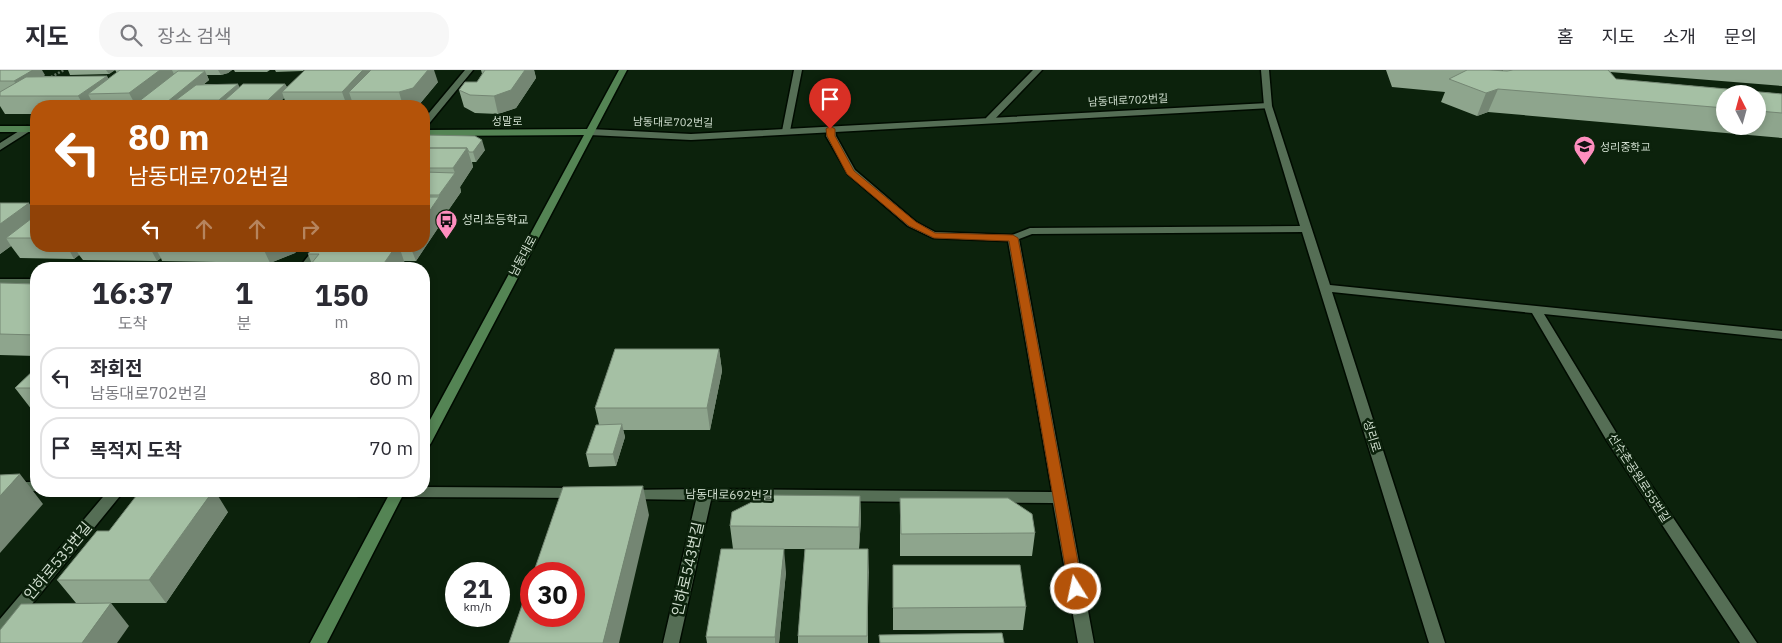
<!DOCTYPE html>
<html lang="ko">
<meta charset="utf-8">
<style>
:root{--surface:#fff;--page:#f7f7f7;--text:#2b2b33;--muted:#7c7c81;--line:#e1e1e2}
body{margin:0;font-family:"IBM Plex Sans","Noto Sans KR",sans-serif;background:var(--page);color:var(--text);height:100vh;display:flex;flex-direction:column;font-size:19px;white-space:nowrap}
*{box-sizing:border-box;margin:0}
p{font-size:16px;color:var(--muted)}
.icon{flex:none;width:28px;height:28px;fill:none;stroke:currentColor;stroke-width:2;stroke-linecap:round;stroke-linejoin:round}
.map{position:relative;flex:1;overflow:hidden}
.panel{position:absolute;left:30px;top:192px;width:400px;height:235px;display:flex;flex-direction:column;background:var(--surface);border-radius:20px;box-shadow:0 2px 8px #0003}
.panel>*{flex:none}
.top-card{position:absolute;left:30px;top:30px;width:400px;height:152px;border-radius:20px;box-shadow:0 2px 8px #0003;background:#b45309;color:#fff;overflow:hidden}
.needle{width:32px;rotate:354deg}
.controls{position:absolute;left:1716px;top:15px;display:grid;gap:10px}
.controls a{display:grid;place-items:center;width:50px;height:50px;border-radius:50%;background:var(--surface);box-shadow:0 2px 8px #0003;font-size:25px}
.speed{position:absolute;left:445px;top:492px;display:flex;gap:10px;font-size:25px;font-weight:700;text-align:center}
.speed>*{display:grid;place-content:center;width:65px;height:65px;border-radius:50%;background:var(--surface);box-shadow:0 2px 8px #0003;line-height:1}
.speed small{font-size:12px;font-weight:400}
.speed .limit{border:8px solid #d22;background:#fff;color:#111}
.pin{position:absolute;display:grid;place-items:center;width:42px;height:42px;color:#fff;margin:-51px -21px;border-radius:50% 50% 50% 0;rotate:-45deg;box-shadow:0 0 5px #0007}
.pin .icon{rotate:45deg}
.me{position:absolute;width:55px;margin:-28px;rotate:350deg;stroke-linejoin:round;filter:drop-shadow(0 0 4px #0008)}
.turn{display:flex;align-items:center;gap:18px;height:105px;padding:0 15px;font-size:22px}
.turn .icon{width:65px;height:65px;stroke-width:2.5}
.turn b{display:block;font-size:35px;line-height:42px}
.lanes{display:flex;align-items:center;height:48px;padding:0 15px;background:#0003;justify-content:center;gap:25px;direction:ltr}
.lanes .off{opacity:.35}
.eta{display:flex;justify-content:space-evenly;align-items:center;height:85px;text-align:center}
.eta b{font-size:30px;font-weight:800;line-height:35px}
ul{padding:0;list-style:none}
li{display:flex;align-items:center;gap:15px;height:62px;margin:0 10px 8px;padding:0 5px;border:2px solid var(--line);border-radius:20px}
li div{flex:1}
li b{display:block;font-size:19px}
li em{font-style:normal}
header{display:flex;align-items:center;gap:30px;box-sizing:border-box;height:70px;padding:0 25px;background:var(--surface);border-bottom:1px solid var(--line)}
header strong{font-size:24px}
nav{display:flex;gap:28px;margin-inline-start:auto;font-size:18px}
.search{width:350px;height:45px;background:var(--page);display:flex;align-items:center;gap:12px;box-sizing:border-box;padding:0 18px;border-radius:20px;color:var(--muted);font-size:19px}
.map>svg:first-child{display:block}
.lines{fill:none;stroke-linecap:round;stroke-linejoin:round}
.lane-casing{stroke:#000b00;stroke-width:3}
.street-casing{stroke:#000b00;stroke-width:3}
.secondary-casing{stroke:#000b00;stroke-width:3}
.path{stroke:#617461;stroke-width:2.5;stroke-dasharray:2 2;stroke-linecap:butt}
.lane{fill:#556e55;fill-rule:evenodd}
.street{fill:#556e55;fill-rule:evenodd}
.secondary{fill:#548454;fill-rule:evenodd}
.wall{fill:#8ea58d;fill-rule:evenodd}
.shaded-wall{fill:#748673}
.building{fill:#a5c0a4;stroke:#748673}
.route{fill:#b45309;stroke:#753606}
.labels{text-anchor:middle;stroke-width:5;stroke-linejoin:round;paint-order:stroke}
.far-street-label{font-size:11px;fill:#d0decf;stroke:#0c220c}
.far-poi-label{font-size:11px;fill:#d0decf;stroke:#0c220c;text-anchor:start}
.poi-label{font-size:12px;fill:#d0decf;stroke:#0c220c;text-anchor:start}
.street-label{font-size:12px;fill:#d0decf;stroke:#0c220c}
.near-street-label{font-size:15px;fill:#d0decf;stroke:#0c220c}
</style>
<header>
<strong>지도</strong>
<div class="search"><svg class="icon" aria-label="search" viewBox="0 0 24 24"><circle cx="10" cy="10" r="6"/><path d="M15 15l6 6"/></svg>장소 검색</div>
<nav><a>홈</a><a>지도</a><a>소개</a><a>문의</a></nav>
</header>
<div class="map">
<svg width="1782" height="573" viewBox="0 0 1782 573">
<rect width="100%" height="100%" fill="#0c220c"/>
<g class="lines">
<defs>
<path id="lane" d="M465,0H473L427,56L424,57V49Z
M1268,33L1271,34V38L691,70L590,65L585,62L590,59L691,64Z
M27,56L30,57V61L0,80V73Z
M316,176H327L309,199H298Z
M0,209H36V215H0Z
M0,412H36V421H40L0,422Z
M108,421H124L6,566L0,568V549Z
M352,421H405V422L403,426L398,427L359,426L354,425Z"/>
<path id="street" d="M794,0H802L790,61L786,64L782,61Z
M1033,0H1042L992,52H986V48Z
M1261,0H1269L1272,36L1330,215L1782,261V269L1544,244L1617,364L1757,573H1740L1607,371L1532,243L1332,222L1445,573H1429L1302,162L1032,164L1019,169L1094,573H1078L1053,433L711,430L679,573H663L696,430L628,429L623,428L621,424L623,420L705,419L1052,422L1008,171L933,168L908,156L848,104L826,66L828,57L835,59L836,66L855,100L916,152L935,162L1012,165L1030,158L1300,156L1264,36Z
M424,417L578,418L583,419L585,423L583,427L578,428L398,427L393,426L391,422L424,421Z"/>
<path id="secondary" d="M619,0H627L431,373L429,376L424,378V361L584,65L424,66V60L587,59Z
M0,56H36V62H0Z
M391,421H405L327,573H310Z"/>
</defs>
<use href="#lane" class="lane-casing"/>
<use href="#street" class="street-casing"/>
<use href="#secondary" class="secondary-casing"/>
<path class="path" d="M51,7L64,0"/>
<use href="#lane" class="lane"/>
<use href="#street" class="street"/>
<use href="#secondary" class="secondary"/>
</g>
<path class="wall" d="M0,0L45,5L43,6H107L108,9L117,3L115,0H232L228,3L221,5H207L209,10L204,14H238L239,18L285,14L287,17L438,12L418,36H354L353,34L352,36H287L284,28L276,36H36V44H5L0,36Z
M68,0H115L109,4L70,5Z
M234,0H270L267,2H235Z
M275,0H304L303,1L276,2Z
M481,0H534L536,8L516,38L498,44L475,43L464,37L459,20L477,12L482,4Z
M1386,0H1496L1503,1V0H1782V16L1610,2L1616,9L1782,24V68L1488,42L1477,46L1441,32L1445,22L1392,17ZM1725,24H1758V56H1725Z
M424,69L485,80L476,92H472L473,97L460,117L461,122L445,145L446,146L416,191H404L405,194H312L308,184L314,176H424Z
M0,133L36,144V176H301L295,183L270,193L162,191L161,188L157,191L83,190L79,185L74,189L20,188L11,176L0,184Z
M36,212V286L0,285V213L35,214Z
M719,279L722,301L710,360H623L625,367L616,396L589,397L586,384L599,355L595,338Z
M36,298V340H32L15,318Z
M860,426L861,449L859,479H868V573H798V566L805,479H733L730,456Z
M900,428L1035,463L1032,486H900Z
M228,442L166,533H76L57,510L109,461Z
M893,495L1026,537L1023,560H893Z
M786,502L779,573H707L706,567Z"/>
<path class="shaded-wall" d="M33,0H42L45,5L20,21L14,11Z
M106,0H115L109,4Z
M149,0H172L177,11L138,32L140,36H136L129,23Z
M218,0H232L228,3L221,5Z
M363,0H372L349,22L353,34L352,36H347L342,22Z
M428,0H434L438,12L418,36H403L399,22Z
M525,0H534L536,8L516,38L498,44L494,26Z
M205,1L209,10L185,30H176L178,36H169L167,32Z
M107,6L116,23L88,24L94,36H84L78,26Z
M238,14L242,24L225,30L228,36H222L219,30Z
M285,14L289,22H282L284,28L276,36H271L268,30Z
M1498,19L1488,42L1477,46L1486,23Z
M482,70L485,80L476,92L473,82Z
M467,78L473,97L460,117L461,122L445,145L446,146L416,191L410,176H424V149L439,127V125L455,103L453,98Z
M29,133L36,144V157L6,168L11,176L0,184V154Z
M67,176H74L79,185L74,189Z
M149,176H154L161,188L157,191Z
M262,176H301L295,183L270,193Z
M396,176H399L405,194L402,199H380Z
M719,279L722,301L710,360L707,338Z
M622,354L625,367L616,396L613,384Z
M20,404L43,434L0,483V426Z
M643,416L649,445L619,573H603Z
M213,421H215L228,442L166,533L149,510Z
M860,426L861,449L859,479V457Z
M784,479L786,502L779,573H775V567Z
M868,479L869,502L867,573V566Z
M111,533L129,556L117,573H82Z"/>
<path class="building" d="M0,0H33L14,11H0Z
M120,0H160L129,23L88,24Z
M305,0H363L342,22H282Z
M371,0H428L413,18L399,22H349Z
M485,0H525L511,20L494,26L470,25L459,20L465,12H477Z
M1467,0H1489L1507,1L1513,0H1608L1616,9L1782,24V43L1758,41V24H1725V38L1498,19L1486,23L1449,9Z
M178,1H205L167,32H138Z
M107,6L78,26H0V22L26,7Z
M238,14L219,30H176L196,15Z
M243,14H285L268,30H225Z
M426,65L475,66L482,70L473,82H469L467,78H424V69Z
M424,78H467L453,98H424Z
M424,102L455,103L439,125H424Z
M424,127H439L424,149Z
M0,133H29L0,154Z
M36,145V168H6Z
M314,176H396L380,199H307L319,184H308Z
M36,212V265L0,264V213L35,214Z
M615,279H719L707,338H595Z
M36,298V318H15Z
M36,325V329H32Z
M622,354L613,384H586L596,355Z
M20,404L0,426V405Z
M643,416L603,573H509L531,509V546H574V504H533L563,417Z
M140,421H213L149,510H57L97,461H109Z
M766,425L860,426L859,457L730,456L732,442Z
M900,428H1008L1032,444L1035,463L901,464Z
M721,479H784L775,567H706Z
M805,479H868L867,566H798Z
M893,495H1020L1026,537L893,538Z
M111,533L82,573H0V560L21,534Z
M1002,563L1004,573H880L879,565Z"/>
<path class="route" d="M830,56L835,59V66L854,101L916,152L935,163L1013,165L1018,168L1083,519L1081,523H1071L1069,519L1009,171L934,168L909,156L847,104L827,66L826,59Z"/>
<defs>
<symbol id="school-pin" viewBox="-11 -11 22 30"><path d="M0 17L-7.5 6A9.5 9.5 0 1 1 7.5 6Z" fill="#fe8ebe" stroke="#0c220c"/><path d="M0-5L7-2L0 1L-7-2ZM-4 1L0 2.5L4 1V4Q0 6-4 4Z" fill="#111"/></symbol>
<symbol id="bus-pin" viewBox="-11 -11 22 30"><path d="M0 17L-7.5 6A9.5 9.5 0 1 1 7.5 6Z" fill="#fe8ebe" stroke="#0c220c"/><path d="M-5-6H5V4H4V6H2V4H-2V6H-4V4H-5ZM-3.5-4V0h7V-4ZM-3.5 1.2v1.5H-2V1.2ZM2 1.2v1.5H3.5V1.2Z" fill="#111"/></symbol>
</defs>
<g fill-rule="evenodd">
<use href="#school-pin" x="1572" y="64" width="25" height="34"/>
<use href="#bus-pin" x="434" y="138" width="25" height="34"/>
</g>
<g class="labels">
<g class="far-street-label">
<text transform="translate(1128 30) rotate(-3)" y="4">남동대로702번길</text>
<text x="507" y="55">성말로</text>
<text transform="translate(673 52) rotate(1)" y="4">남동대로702번길</text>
</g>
<g class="far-poi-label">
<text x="1600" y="81">성리중학교</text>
</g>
<g class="poi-label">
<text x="462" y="154">성리초등학교</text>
</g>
<g class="street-label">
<text transform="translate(523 186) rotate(-62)" y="4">남동대로</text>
<text transform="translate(1372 366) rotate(73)" y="4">성리로</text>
<text transform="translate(1639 408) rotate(57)" y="4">선수촌공원로55번길</text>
<text transform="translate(729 425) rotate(1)" y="4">남동대로692번길</text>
</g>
<g class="near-street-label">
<text transform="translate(58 491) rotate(-50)" y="5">인하로535번길</text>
<text transform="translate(688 499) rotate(-77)" y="5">인하로543번길</text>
</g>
</g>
</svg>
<div class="controls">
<a><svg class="needle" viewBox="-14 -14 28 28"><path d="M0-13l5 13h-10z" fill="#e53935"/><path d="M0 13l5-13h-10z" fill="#7c7c81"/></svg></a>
</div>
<div class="speed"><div>21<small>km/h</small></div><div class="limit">30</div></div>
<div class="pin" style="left:830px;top:59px;background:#d93025"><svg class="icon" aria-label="arrive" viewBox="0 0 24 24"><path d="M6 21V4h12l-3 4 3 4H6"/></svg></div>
<svg class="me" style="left:1076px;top:519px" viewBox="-20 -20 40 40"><circle r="17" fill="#b45309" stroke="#fff" stroke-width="3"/><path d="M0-11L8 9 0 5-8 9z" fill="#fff"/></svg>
<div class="top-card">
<div class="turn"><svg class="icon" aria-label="left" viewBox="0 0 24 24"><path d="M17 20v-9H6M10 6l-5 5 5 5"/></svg><div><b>80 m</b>남동대로702번길</div></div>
<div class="lanes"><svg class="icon" aria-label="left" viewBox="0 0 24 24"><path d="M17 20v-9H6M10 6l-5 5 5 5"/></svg><svg class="icon off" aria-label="ahead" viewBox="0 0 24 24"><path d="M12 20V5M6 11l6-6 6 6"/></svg><svg class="icon off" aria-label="ahead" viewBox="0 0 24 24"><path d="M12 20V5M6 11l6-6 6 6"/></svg><svg class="icon off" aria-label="right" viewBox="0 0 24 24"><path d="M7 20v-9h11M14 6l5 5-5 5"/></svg></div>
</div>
<section class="panel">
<div class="eta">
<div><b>16:37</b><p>도착</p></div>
<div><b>1</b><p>분</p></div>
<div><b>150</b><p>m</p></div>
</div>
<ul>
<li><svg class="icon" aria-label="left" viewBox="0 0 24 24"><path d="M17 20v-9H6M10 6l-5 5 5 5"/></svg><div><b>좌회전</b><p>남동대로702번길</p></div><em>80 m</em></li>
<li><svg class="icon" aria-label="arrive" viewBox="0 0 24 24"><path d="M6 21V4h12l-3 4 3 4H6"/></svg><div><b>목적지 도착</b></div><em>70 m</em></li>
</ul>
</section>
</div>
